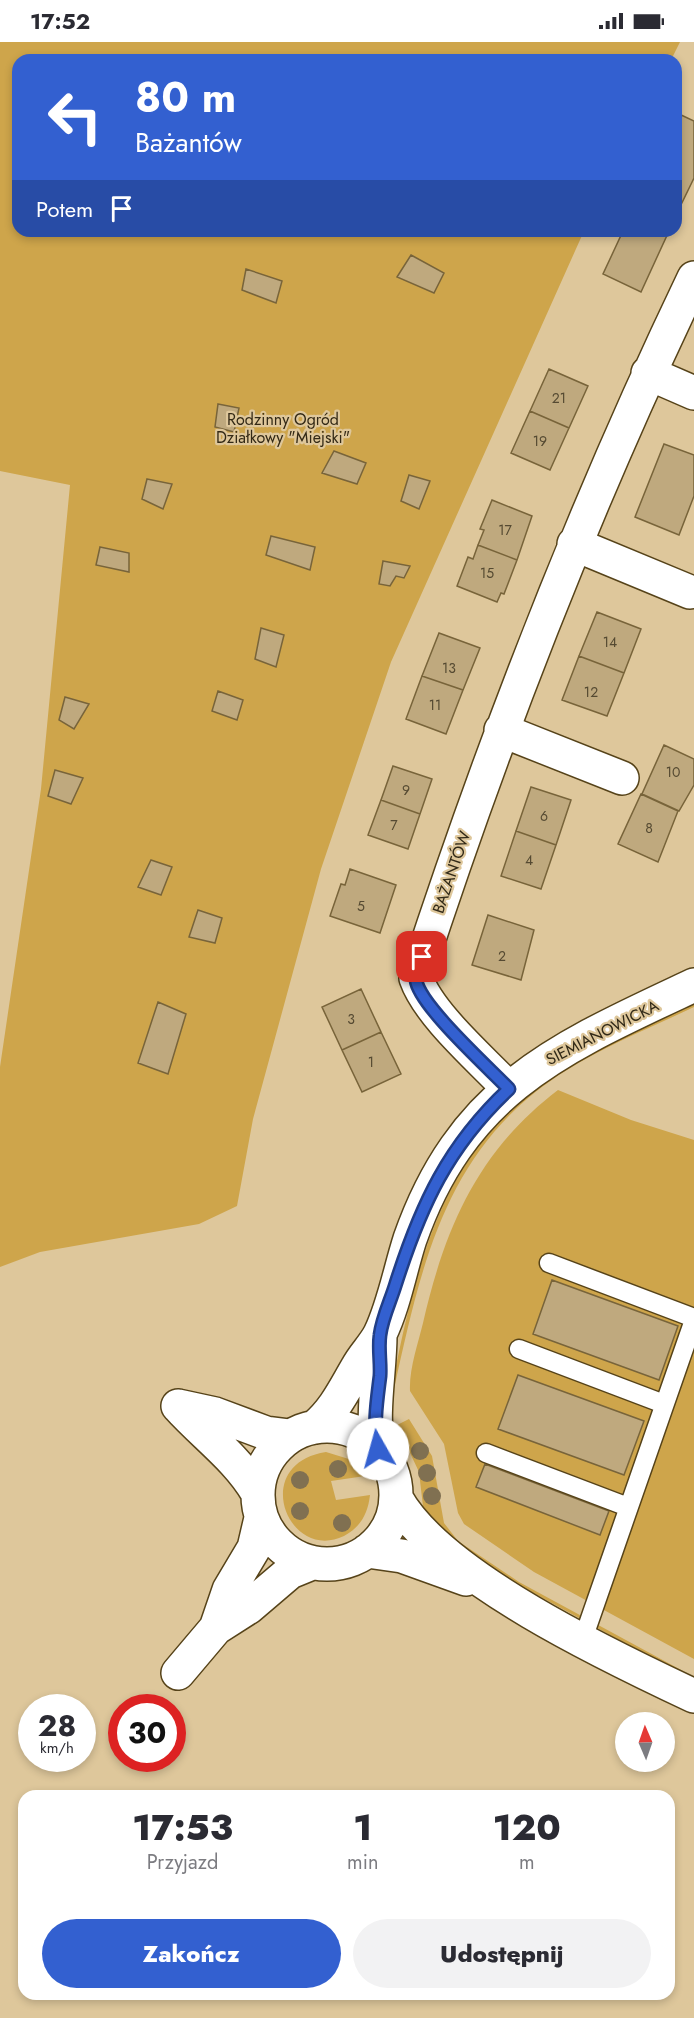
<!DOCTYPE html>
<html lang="pl">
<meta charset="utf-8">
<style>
:root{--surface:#fff;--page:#f2f2f3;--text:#2b2b33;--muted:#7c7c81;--accent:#3360d0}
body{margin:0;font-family:Jost,sans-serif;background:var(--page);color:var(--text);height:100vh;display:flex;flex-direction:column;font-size:22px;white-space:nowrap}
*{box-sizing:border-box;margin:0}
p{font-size:20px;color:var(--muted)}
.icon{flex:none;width:33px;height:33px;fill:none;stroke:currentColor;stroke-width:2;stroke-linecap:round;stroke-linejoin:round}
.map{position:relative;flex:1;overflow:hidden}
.details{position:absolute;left:18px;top:1748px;width:657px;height:210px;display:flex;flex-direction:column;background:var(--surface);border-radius:18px;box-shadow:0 3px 9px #0003}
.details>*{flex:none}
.top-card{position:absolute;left:12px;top:12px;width:670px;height:183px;border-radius:18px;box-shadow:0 3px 9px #0003;background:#3360d0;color:#fff;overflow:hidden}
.needle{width:39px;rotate:358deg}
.tools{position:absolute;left:615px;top:1670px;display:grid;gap:12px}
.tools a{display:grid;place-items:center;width:60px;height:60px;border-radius:50%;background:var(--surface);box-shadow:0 3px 9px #0003;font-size:30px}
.speed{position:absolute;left:18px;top:1652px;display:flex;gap:12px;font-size:30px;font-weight:700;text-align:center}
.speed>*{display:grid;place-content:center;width:78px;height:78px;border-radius:50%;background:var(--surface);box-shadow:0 3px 9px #0003;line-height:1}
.speed small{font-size:15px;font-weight:400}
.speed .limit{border:9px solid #d22;background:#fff;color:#111}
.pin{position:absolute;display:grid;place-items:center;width:51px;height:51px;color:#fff;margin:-26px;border-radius:12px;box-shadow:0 3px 9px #0006}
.me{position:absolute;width:66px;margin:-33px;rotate:353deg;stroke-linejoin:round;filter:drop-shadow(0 0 4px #0008)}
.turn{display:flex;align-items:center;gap:21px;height:126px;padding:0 24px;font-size:27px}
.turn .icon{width:78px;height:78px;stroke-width:2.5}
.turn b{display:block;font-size:42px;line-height:51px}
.then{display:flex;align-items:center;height:57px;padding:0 24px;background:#0003;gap:12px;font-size:22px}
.eta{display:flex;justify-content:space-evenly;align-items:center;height:102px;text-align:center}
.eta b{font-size:36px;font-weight:800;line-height:42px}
.cta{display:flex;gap:12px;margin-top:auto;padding:12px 24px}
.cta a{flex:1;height:69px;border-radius:36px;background:var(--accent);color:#fff;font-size:24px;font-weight:800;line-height:69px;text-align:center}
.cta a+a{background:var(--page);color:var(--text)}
.status{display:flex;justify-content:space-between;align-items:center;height:42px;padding:0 30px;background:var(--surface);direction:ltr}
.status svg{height:16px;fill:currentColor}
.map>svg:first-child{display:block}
.green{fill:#cea54b}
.building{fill:#bfa97e;stroke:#78643a;stroke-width:1.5}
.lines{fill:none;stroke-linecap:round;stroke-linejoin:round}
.service-casing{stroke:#564319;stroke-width:21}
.minor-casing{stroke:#564319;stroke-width:36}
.service{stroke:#fff;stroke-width:18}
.minor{stroke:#fff;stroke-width:33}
.tree{fill:#807051}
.route-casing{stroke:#213e87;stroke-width:15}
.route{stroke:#3360d0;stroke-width:10}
.labels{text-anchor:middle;stroke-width:4.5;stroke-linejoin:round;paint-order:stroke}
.number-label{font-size:14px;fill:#554a32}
.park-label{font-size:16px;fill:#332915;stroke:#dec79b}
.street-label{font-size:16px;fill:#322a18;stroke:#dec79b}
</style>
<div class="status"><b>17:52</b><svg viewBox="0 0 49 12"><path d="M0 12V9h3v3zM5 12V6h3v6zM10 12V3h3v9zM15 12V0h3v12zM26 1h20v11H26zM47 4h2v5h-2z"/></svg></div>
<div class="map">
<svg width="694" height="1976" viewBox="0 0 694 1976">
<rect width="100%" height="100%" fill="#dec79b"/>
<path class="green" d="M0,0H680L671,18H18V189H584L391,620L321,827L253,1077L237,1164L199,1182L40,1210L0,1225V1025L41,747L70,443L0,429Z
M694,961V965C652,985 607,1003 567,1028C447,1102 422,1219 394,1347L391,1348C420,1206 445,1095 579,1016C615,995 656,979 694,961Z
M558,1048L631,1078L694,1098V1617L534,1530L464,1482L458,1471L444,1402L410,1349C409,1327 418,1302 423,1281C445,1185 478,1109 558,1048Z
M409,1377L432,1414L444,1481L458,1499L519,1540L694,1635V1639L517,1542L481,1519L424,1473L419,1430L397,1383Z
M326,1410L352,1418L365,1434L331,1439L336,1458L370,1453C368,1471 361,1485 344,1494C288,1521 249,1422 326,1410Z"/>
<path class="building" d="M679,72L694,79V136L676,173Z
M623,189H669L641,250L603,232Z
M411,213L444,231L434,251L397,235Z
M246,227L282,239L276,261L242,248Z
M549,327L588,344L569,386L530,369Z
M218,362L239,366L234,390L215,385Z
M530,369L569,386L550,428L511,411Z
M664,402L694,413V454L679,493L635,475Z
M334,409L366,421L357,442L322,431Z
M409,433L430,439L419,467L401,459Z
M147,437L172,442L163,467L142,457Z
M492,458L532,474L517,518L478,503L484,488L480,487Z
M271,494L315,505L310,528L266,513Z
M478,503L517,518L504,552L501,551L497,560L457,544L468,515L473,517Z
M100,505L129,511V530L96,523Z
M383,519L410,524L404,536L396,534L390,544L379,542Z
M597,570L641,587L624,631L579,614Z
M261,586L284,593L276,625L255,617Z
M439,591L480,606L463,648L422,634Z
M579,614L624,631L607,674L562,658Z
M422,634L463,648L446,692L406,677Z
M218,649L243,658L237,678L212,669Z
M65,655L89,662L74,687L59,678Z
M664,703L694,717V743L679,769L642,752Z
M393,724L432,737L420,772L381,758Z
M55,728L83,736L71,762L48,754Z
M531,745L571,758L556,803L516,789Z
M641,752L678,769L658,820L618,802Z
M381,758L420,772L408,807L368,793Z
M516,789L556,803L541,847L501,834Z
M151,818L172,825L161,853L138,845Z
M350,827L396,843L380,891L330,874L341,842L345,843Z
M198,868L222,876L215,901L189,895Z
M488,873L534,888L521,938L472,923Z
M361,947L381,990L342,1008L322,965Z
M158,960L186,972L168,1032L138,1021Z
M381,990L401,1032L362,1050L342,1008Z
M552,1238L678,1284L659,1338L533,1292Z
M518,1333L644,1379L624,1433L498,1387Z
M485,1422L609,1469L600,1493L476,1445Z"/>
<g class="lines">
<defs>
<path id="service" d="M549,1221L694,1276
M519,1307L664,1362
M486,1411L628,1465
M583,1597L694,1278"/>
<path id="minor" d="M648,331L694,351
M574,502L690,550
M501,688L622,736
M509,1047C481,1017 429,973 416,936C494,697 585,463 694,236
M178,1364C204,1393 237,1416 257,1450
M178,1364L215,1372L266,1391L290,1394
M258 1453a69 69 0 1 1 138 0a69 69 0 1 1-138 0Z
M315,1385C335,1368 344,1348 357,1326C363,1314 374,1304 380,1292C394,1263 400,1228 410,1197C463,1046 560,1006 694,943
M378,1407C371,1370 380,1330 380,1293
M396,1456C439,1534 613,1616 694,1654
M367,1509L402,1514L466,1537
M216,1586L229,1548L254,1506L261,1476
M178,1631L216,1586L249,1565L290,1530L312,1521"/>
</defs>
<use href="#service" class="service-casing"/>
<use href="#minor" class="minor-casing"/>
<use href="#service" class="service"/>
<use href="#minor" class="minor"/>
</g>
<g class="tree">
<circle cx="420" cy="1409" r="9"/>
<circle cx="338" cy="1427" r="9"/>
<circle cx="427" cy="1431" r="9"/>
<circle cx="300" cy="1438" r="9"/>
<circle cx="432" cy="1454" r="9"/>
<circle cx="300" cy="1469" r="9"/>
<circle cx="342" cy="1481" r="9"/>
</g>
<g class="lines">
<defs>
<path id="route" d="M378,1407C373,1381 377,1359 380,1334C381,1321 378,1307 380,1293C382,1276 391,1258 396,1241C421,1163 448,1104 509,1047C489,1026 419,963 416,938C415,931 420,922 422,915"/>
</defs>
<use href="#route" class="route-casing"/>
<use href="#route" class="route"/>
</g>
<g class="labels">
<g class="number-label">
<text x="559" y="361">21</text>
<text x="540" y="404">19</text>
<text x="505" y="493">17</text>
<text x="487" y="536">15</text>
<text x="610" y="605">14</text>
<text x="449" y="631">13</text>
<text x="591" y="655">12</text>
<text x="435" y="668">11</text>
<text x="673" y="735">10</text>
<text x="406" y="753">9</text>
<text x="544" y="779">6</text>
<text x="394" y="788">7</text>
<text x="649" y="791">8</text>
<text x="529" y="823">4</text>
<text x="361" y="869">5</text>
<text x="502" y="919">2</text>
<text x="351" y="982">3</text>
<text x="371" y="1025">1</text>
</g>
<g class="park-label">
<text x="283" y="383">Rodzinny Ogród<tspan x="283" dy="18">Działkowy "Miejski"</tspan></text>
</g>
<g class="street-label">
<text transform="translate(451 830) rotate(-71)" y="6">BAŻANTÓW</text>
<text transform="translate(602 990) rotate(-27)" y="6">SIEMIANOWICKA</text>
</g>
</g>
</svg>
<div class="tools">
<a><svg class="needle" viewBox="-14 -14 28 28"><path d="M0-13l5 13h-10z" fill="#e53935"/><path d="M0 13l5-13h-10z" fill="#7c7c81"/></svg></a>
</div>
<div class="speed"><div>28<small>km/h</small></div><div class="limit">30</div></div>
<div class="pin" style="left:422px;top:915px;background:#d93025"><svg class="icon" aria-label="arrive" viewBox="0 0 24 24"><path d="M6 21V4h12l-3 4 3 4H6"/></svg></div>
<svg class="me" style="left:378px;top:1407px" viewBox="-20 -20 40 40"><circle r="19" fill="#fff"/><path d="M0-13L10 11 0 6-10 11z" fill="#3360d0"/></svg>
<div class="top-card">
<div class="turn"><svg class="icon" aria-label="left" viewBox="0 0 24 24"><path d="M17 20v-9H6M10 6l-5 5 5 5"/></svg><div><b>80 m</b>Bażantów</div></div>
<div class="then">Potem<svg class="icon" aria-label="arrive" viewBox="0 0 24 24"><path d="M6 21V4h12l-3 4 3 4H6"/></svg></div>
</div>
<section class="details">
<div class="eta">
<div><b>17:53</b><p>Przyjazd</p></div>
<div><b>1</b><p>min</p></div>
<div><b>120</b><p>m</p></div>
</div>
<div class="cta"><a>Zakończ</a><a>Udostępnij</a></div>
</section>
</div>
